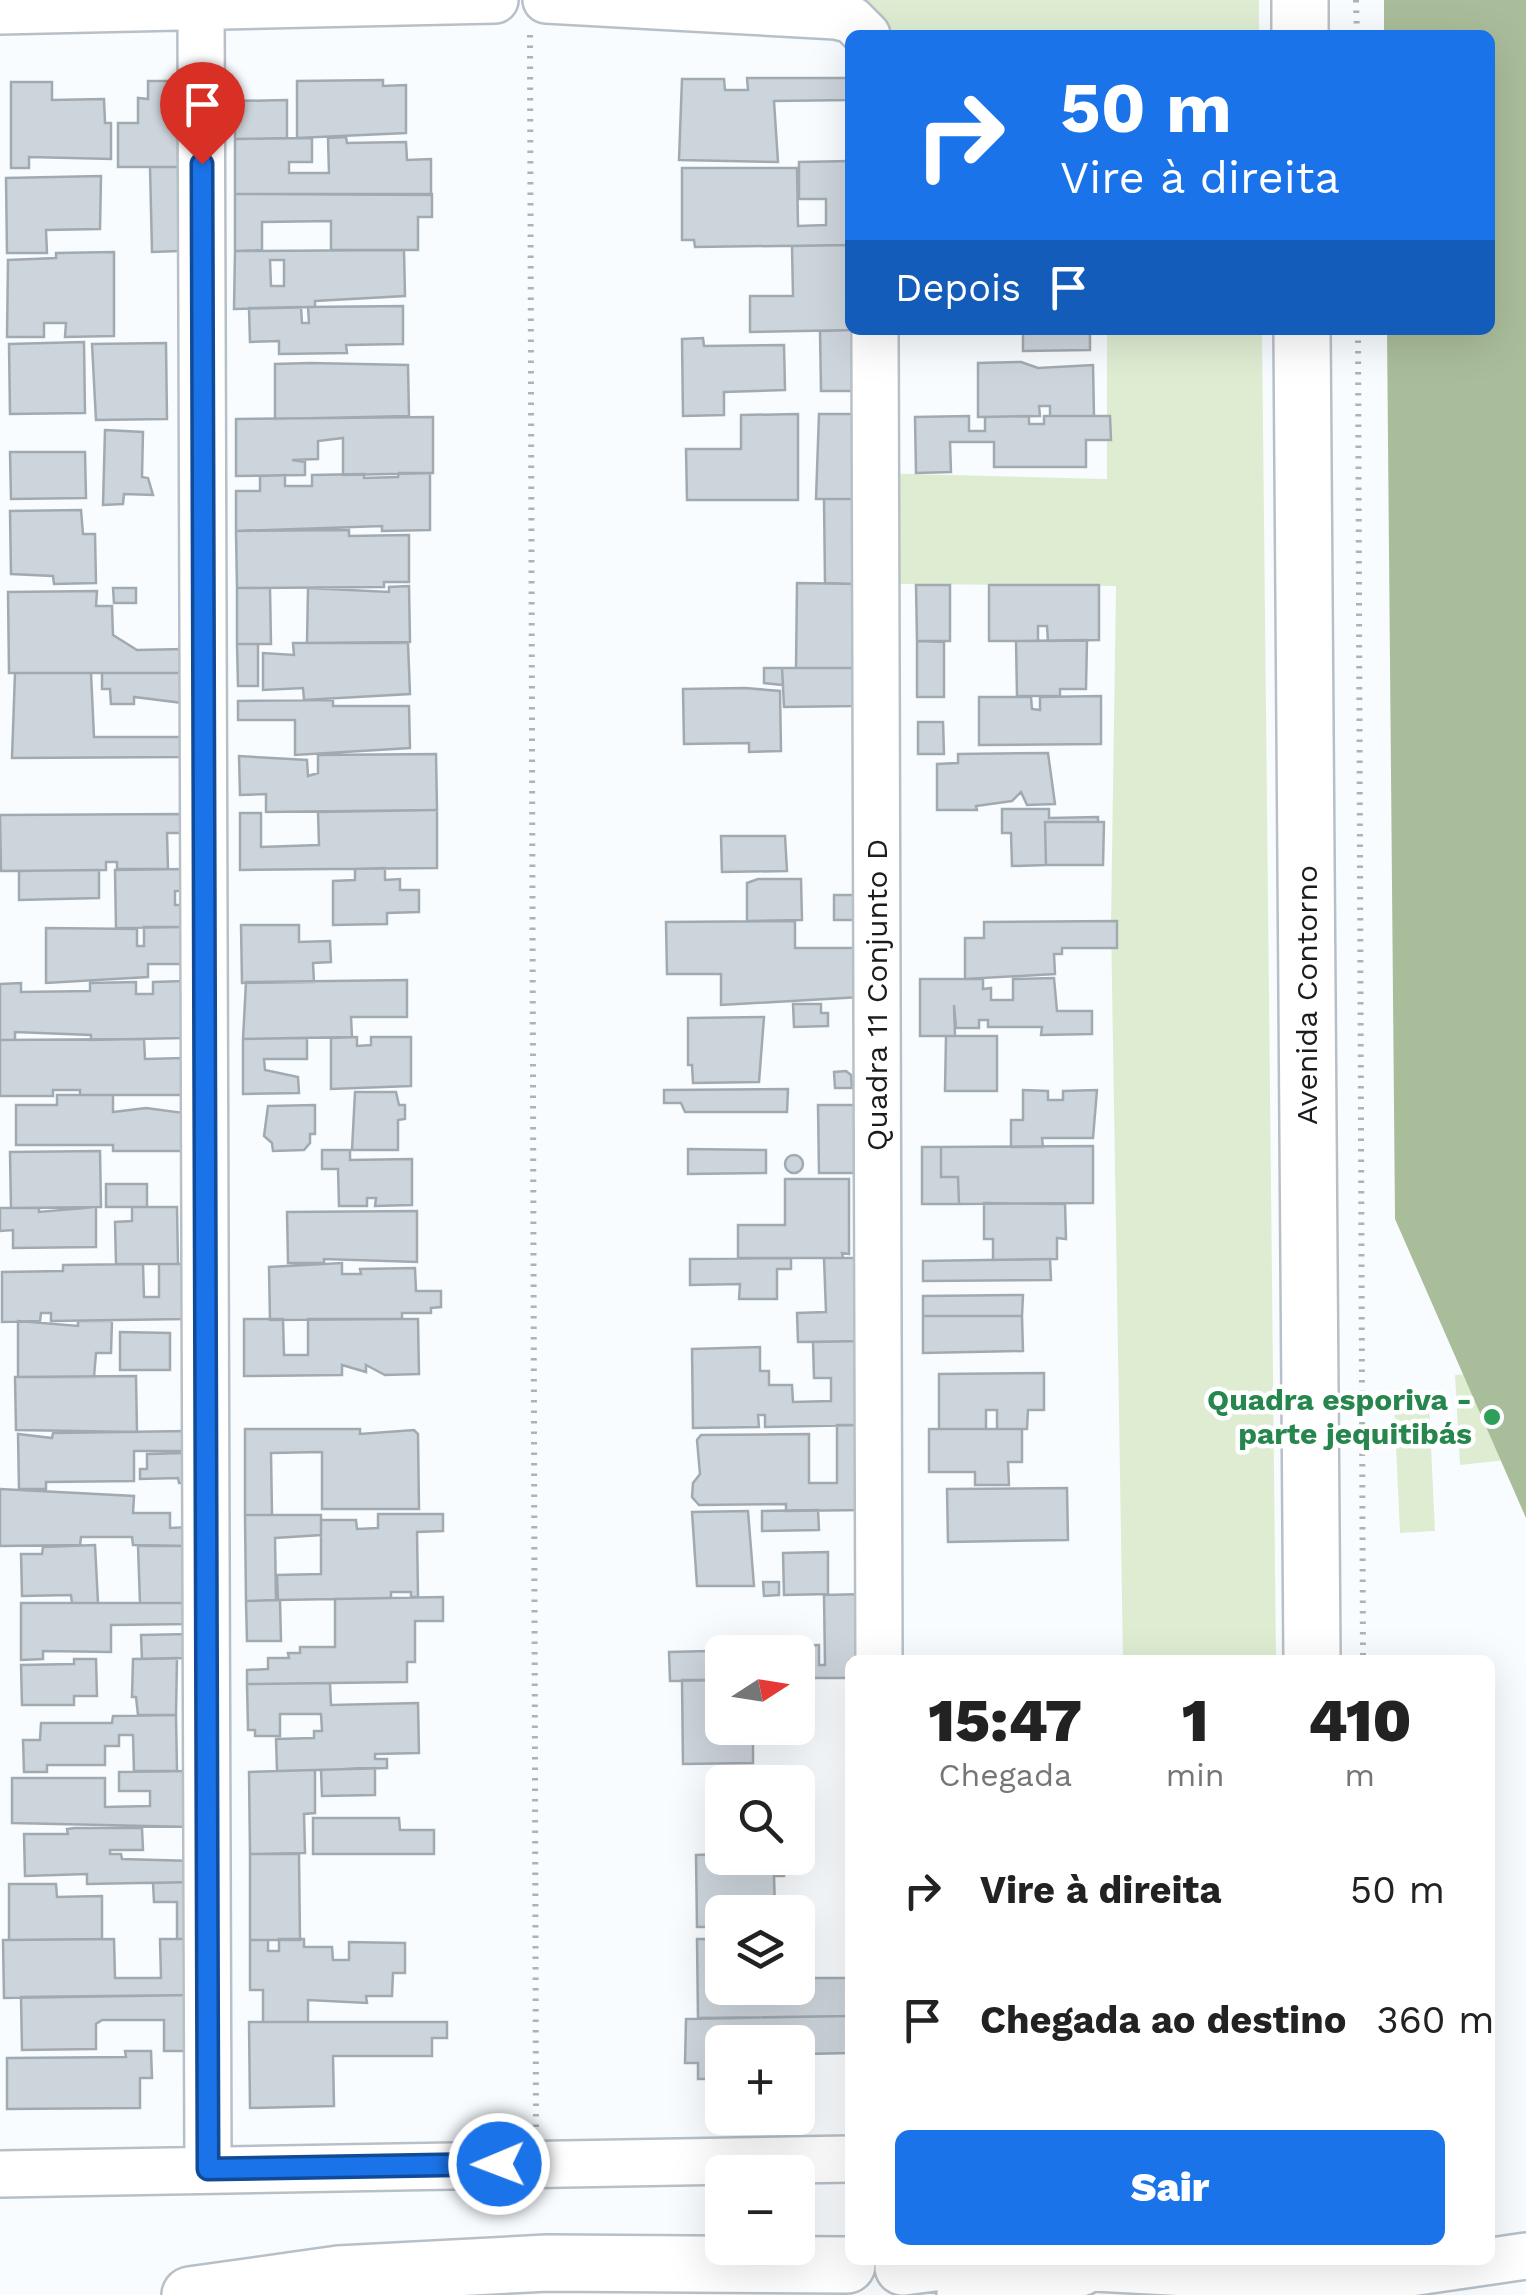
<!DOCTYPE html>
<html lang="pt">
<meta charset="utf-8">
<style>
:root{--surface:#fff;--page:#f6f6f6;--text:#222;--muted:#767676;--accent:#1a73e8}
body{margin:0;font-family:"Work Sans",sans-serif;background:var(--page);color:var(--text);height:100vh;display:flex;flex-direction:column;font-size:38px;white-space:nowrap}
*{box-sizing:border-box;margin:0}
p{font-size:32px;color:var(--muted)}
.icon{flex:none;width:55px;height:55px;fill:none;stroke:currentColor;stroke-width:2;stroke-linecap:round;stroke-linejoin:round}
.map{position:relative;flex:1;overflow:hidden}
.sheet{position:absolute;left:845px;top:1655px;width:650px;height:610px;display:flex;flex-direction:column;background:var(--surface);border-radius:15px;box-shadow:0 10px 40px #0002}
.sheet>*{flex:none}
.hud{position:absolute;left:845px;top:30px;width:650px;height:305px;border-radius:15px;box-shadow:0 10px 40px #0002;background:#1a73e8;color:#fff;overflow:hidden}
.needle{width:65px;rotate:78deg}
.controls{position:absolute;left:705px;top:1635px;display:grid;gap:20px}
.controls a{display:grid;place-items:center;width:110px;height:110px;border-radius:15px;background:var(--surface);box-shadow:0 10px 40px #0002;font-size:50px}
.pin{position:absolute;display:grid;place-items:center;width:85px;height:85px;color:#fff;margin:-102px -42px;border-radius:50% 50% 50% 0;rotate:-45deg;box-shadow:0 0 10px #0007}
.pin .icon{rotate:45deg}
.me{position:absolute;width:110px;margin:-55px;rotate:269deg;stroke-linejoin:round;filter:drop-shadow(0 0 8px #0008)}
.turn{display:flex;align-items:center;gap:35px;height:210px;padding:0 50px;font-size:45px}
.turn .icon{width:130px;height:130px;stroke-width:2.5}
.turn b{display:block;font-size:70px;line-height:85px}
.then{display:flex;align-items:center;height:95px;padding:0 50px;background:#0003;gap:20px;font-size:38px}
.eta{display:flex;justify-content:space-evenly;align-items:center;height:170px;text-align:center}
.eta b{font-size:60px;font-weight:800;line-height:70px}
.cta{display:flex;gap:20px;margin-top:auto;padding:20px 50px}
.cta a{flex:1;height:115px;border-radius:15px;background:var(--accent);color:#fff;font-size:40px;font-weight:800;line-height:115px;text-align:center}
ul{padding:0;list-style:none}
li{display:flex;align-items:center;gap:30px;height:130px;padding:0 50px}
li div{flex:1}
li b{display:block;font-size:38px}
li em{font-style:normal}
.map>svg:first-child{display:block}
.green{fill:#deedd2}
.forest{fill:#aabd9a}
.building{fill:#cdd5dc;stroke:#a2aab1;stroke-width:2.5;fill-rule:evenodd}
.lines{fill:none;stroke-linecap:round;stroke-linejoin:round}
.minor-casing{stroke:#b8c0c7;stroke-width:50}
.secondary-casing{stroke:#b8c0c7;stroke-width:60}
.path{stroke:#afb2b5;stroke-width:6;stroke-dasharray:2.5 8;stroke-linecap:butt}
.minor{stroke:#fff;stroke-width:45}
.secondary{stroke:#fff;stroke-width:55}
.route-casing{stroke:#114b97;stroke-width:25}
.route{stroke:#1a73e8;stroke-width:18}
.leisure-dot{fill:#2e9e5b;stroke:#fff;stroke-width:4}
.labels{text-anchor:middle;stroke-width:9;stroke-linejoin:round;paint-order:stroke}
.street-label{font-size:30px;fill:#1a1c1f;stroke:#fff}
.leisure-label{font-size:30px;font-weight:bold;fill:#27864d;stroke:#fff;text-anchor:end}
</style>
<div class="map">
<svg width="1526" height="2295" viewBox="0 0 1526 2295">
<rect width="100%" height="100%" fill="#f8fcff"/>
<path class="green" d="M546,0H1259V35H867Z
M1107,330H1262L1276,1660H1123L1111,923L1116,586L900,584L876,579V473L1107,479Z
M1526,1370V1458L1460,1465L1455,1375Z
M1429,1403L1435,1531L1400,1533L1394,1404Z"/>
<path class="forest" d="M1384,0H1526V1518L1395,1219L1387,330H1490V35H1384Z"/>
<path class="building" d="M747,78H850V100L774,101L778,162L679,160L682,79H724L725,90H748Z
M383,80V86L406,85V133L297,138V81Z
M148,81H177L178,167H118V123H138V98L148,99Z
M11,82H52V100L104,99L105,123H111V159L29,157V168H11Z
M287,100V138L235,139V101Z
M346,137L347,143L406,142L407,160L431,159V195L235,194V139L312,138V162H289V173H329L328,138Z
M850,161V245L695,247L694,240H682V168H797L798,226L826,225V199H799V162Z
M150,167H178L179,251L152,252Z
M101,176L100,229L46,230L47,253H7L6,178Z
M235,194H432V217H418V250H331V221L262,222V250L235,251Z
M850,245V330H854L750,332V296H793L792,246Z
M404,250L405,296L315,301V307L234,309L235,251ZM270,260H284V286H271Z
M114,252V336L65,337L66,323H44V337H7L8,260L56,258V253Z
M403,306V344L346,345L347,353L279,354V341L250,342L249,308L301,307L302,323H309L308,307Z
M854,330L855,391H821L820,331Z
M1023,330H1090V350L1023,351Z
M703,338L704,346L784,345L785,390L724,392V415L683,416L682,339Z
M84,342L85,413L10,414L9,344Z
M166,343L167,419L96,420L92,344Z
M1021,362L1038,368L1093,365L1094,416H1050V406H1039L1040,416L978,417V363Z
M310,363L408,365L409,416L275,419V364Z
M798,414V500H687L686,449H741V415Z
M819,414H855L856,499H816Z
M969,416V431H985V417L1029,416V424H1044V416H1110L1111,440H1086V467H994V442H950L951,472L916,473L915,417Z
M433,417V473L343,475V438L318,441V459L292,460L305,462V475L236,476V419Z
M105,430L143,432L142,477L148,478L153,495L124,494L123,504L103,505Z
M10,452H85L86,498L11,499Z
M399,473H430V530L382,531V526L236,531V491H260V476L285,475V486H312V475L364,474V478L398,477Z
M824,499H856L857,584L825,583Z
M81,510L83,534H95L96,583L54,584L53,576L11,574L10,511Z
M349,530V536L409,535V582H384V587L237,588L236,531Z
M797,583L857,584V668H796Z
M916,585H950V641H917Z
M989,585H1099V640L1048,641L1047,626H1038V641H989Z
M409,586L410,642L307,643L308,588L389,592V587Z
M113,588H136V603H114Z
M237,588H270L271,644H237Z
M97,591L96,606H112L113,635L137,650L183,649V673H9L8,592Z
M1087,640L1086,689H1060V696H1017L1016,641Z
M917,641L944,642V697H917Z
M293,643H408L410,694L304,700L303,688L263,690V653L294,655Z
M237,644H258V686H238Z
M764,668H782L783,685L764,683Z
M782,668H857V706L784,707Z
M15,673H91L94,737H183L184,757L12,758Z
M102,673H183V703L134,697V704H111L110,689H102Z
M745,688L780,691L781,751L749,752V743L684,744L683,689Z
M1101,696V744L979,745V697H1031L1032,709L1040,710V697Z
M333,700V706H409L410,748L295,755V720H238V701Z
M918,722H943L944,754H918Z
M1048,753L1055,804L1027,805L1021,792L1012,801L976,806L977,810H937V764L958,763V754Z
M436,754L437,810L266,812V794L240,795L239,756L307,760L308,776L318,773V755Z
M1002,809H1049V818L1098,817V822H1045L1046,865L1012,866L1011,833H1002Z
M437,810V868L240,870V813H261V847L319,845L318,812Z
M183,814V833H167L168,869H117V862H106V870L1,871L0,815Z
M1045,822H1104L1103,865H1046Z
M721,836H785L787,871L722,872Z
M385,868V880L400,879V890H419V912L387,913V924L333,925V881L355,880V869Z
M183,869L184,891H175V905H184V927L116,928L115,870Z
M99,870V898L19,900V871Z
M758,879H801L802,920L747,921V883Z
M834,895H859V920H834Z
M795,921V948H859L860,997L721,1005V974H667L666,922Z
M1117,921V948H1062V954H1054L1055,974L965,979V938H984V922Z
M241,925H299V942L330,941L331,962L313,963L314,982L242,983Z
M144,927H184V964H148V977L46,983V928L137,929V946H144Z
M1054,978L1057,1011H1092V1034L1041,1035L1042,1027H988V1020H979V1028H956L954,1005L955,1036H920V979H983V989L991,988V1000H1013V979Z
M407,980V1017H351L352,1037L243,1039L246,982Z
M184,981V1038L91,1040V1035L15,1032V1040H0V984L21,983V992L90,991V983L136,982V994H153V982Z
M793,1004H821V1013H828V1026L794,1027Z
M764,1017L759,1082L693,1083L692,1065H688V1018Z
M946,1036H997V1091H945Z
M357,1037V1046L371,1045V1037H411V1086L331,1089V1038Z
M307,1038V1059H264L265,1070L298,1077L299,1093L243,1094V1039Z
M144,1039L145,1059L184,1058V1095H80V1090H53V1096H0V1040Z
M846,1071L851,1075L852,1088H835L834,1072Z
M788,1089L787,1112H685L681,1103H664V1090Z
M1023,1090L1048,1091V1100H1063V1091L1097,1090L1093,1138H1042L1043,1147H1011V1120H1023Z
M355,1092H396L399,1105H405V1119L398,1120V1150H352Z
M57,1095H113V1112L146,1108L184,1113L185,1151H113V1145H16V1105H57Z
M315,1105V1134H310V1143L304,1150L273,1151L272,1143L264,1136L268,1106Z
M818,1105H861L863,1173H819Z
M1093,1146V1203L959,1204L958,1177H941V1147Z
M922,1147H941V1177H958L959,1204H922Z
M688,1149L766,1150V1173L688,1174Z
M322,1150H350V1160L412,1159V1205L375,1206L376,1198H367V1206H339L338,1169H322Z
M100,1151L101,1207L11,1208L10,1152Z
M785 1164a9 9 0 1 1 18 0a9 9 0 1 1-18 0Z
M785,1179H849V1254L842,1253L843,1258H738V1225H785Z
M106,1184H147V1207H106Z
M984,1203L1065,1204L1066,1239L1057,1238V1259L993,1260V1239H984Z
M96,1207V1247L13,1248V1230L0,1231V1208H39V1212Z
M132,1207H177L178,1264H116L115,1222L132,1221Z
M417,1211V1262L324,1259V1263H288L287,1212Z
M791,1258V1269H777V1299H739L740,1284L690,1285V1259Z
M824,1258H863V1341L798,1342L797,1313L826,1312Z
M1050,1259L1051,1280L923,1281V1261Z
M342,1263V1274H361L360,1269L415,1268L416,1291H441V1307L431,1308V1313H402V1319L270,1320L269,1267Z
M143,1264L144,1297H159V1264H185L186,1319L51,1321V1313H41L40,1321L2,1322V1272L63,1271V1265Z
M1023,1295L1022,1316H923V1296Z
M923,1316H1022L1023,1351L923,1353Z
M244,1319H283L284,1355H308V1319H418L419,1374L385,1375L366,1365V1372L342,1365V1375L244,1376Z
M18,1321L78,1326V1321H112L111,1353H96L94,1377H18Z
M120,1332L170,1333V1370H120Z
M863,1341V1425L765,1427V1415H758L759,1427L693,1428L692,1349L760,1347V1371H769V1385H792L793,1402L831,1401V1378H814L813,1342Z
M1044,1373V1410H1028L1027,1429H997V1410H986V1429H939V1374Z
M136,1376L137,1432L16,1430L15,1377Z
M837,1425H863L864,1510L786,1511V1504L699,1505L692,1497L693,1483L700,1474L697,1440L701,1435L809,1434V1483H837Z
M245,1429H360V1434L414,1430L418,1434L419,1509H322V1452L271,1453L272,1515H245Z
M929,1429H1022V1462H1008L1009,1485H975V1472H929Z
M188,1431V1451H134V1481L46,1482V1489H19L18,1434L52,1438L53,1433Z
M189,1453V1483H179L178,1478L140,1479V1469H147V1454Z
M1067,1488L1068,1540L948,1542L947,1489Z
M0,1489L134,1496L133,1513H170V1528L189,1527L190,1546L133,1545L132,1537H81L80,1545L0,1546Z
M818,1510L819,1530L762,1531V1511Z
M748,1511L754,1586H697L692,1512Z
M378,1514H443V1531L417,1532L418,1597H411V1592H391V1598L278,1600L277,1575L321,1574V1520H356L357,1529L378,1528Z
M245,1515H321V1535L275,1538L276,1600L246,1601Z
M95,1545L98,1603H72L71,1595L22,1596L21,1554H42L43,1547Z
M138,1546H190L191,1603H140Z
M828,1552V1594L784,1595L783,1553Z
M763,1582H779V1595L764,1596Z
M865,1594V1660H850V1678H798V1652H743V1646L819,1645V1665H825L824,1595Z
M443,1597V1621H415V1662H407V1682L247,1684V1670L268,1669V1658H289L288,1653H300V1647H335V1599Z
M280,1600L281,1641H247L246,1601Z
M21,1603H191V1624L111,1625V1652L43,1651V1659L21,1660Z
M191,1634V1658L142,1659L141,1635Z
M708,1651V1659L722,1657V1680L670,1681L669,1652Z
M177,1658L176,1715H138L136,1697H132L133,1659Z
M74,1659H96L97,1696H74V1705H22L21,1665L74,1664Z
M682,1680H722V1728H753V1763L683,1764Z
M330,1683L331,1705L418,1703L419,1753L375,1754V1759H387V1768L277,1771L276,1739L314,1738V1731H322L321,1714H280V1736H255V1730H248L247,1684Z
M176,1715L177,1771H134L133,1735H119V1746H105V1765H47V1772H24L23,1740H40L41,1723H112L113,1716Z
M375,1768V1795L322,1796L321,1770Z
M315,1770V1813L304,1814L305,1853L250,1854L249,1772Z
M192,1771L193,1827L12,1823V1778H105V1807L150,1806V1791H119V1772Z
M847,1780H850V1847H848Z
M765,1781L722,1782V1848L711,1849L710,1782Z
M798,1803H811V1847H798Z
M313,1818H399L400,1830H434V1854H313Z
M74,1828H142L143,1850H110V1854H121L122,1859L193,1861V1882L87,1884V1874L25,1876L24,1834H68L67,1829Z
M250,1854H299L300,1940H250Z
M722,1854V1858H785L784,1876H774L775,1912H722V1927H697L696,1855Z
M193,1882L194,1939H177V1902H154L153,1883Z
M9,1884H56L57,1897L102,1896V1939L9,1940Z
M848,1930L850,2016L698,2018L697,1939H722V1988H798V1978H847Z
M114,1939L115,1978H161L160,1939H194L195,1995L4,1998L3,1940Z
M279,1939H304V1947H332L333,1960H349V1942L405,1943V1973H393L392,1996H366L367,2003L308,2000V2022H263V1990H250V1940H268V1951H279Z
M195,1995V2051H164V2020H102L96,2024V2049L22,2050L21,1997Z
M850,2016V2053L804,2054L805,2100H798V2042H722V2102H712L711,2079H698V2063H685L686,2019Z
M249,2022H447V2038H432V2056H333L334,2106L250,2108Z
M125,2051H151L152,2078H140V2108L7,2109V2058L126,2057Z"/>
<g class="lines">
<defs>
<path id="minor" d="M546,0L836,16L852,20L867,35
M201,7L208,2169
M0,11L495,0
M875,330L879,1660
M0,2174L850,2159
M1355,2281L1526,2256"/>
<path id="secondary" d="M1300,0V35
M1302,330L1312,1660
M1039,2260L1188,2268L1295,2283
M1276,2260C1297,2295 1350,2295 1370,2260
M903,2267L957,2260
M190,2295L339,2274L547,2263L847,2265
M965,2295L1080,2268"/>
</defs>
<use href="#minor" class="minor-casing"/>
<use href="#secondary" class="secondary-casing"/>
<path class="path" d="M1356,0L1357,35
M530,35L536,2128
M1358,330L1363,1660"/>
<use href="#minor" class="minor"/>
<use href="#secondary" class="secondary"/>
</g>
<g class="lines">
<defs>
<path id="route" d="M202,164L208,2169L499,2164"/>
</defs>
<use href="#route" class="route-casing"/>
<use href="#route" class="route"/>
</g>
<circle class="leisure-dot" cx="1492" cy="1417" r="10"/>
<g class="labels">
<g class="street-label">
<text transform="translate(877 995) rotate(-90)" y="10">Quadra 11 Conjunto D</text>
<text transform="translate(1307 995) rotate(-90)" y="10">Avenida Contorno</text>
</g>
<g class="leisure-label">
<text x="1472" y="1410">Quadra esporiva -<tspan x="1472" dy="34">parte jequitibás</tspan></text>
</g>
</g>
</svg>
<div class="controls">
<a><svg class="needle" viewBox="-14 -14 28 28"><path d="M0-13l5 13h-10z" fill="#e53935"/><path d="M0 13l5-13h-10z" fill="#767676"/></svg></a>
<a><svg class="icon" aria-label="search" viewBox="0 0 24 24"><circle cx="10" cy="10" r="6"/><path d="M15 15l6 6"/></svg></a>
<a><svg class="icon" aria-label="layers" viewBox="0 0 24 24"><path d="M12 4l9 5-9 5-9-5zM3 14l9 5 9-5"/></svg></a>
<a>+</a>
<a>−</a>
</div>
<div class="pin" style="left:202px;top:164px;background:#d93025"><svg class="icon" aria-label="arrive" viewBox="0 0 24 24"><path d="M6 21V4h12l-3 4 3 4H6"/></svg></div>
<svg class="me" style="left:499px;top:2164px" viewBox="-20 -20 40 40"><circle r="17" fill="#1a73e8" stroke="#fff" stroke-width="3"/><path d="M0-11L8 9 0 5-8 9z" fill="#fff"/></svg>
<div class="hud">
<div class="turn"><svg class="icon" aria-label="right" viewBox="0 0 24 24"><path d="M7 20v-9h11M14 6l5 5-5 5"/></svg><div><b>50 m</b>Vire à direita</div></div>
<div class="then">Depois<svg class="icon" aria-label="arrive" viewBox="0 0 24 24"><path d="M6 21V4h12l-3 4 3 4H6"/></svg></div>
</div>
<section class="sheet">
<div class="eta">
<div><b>15:47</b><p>Chegada</p></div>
<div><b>1</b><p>min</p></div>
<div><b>410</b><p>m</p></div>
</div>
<ul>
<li><svg class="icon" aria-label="right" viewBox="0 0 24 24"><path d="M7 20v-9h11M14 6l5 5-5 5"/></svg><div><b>Vire à direita</b></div><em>50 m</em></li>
<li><svg class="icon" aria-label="arrive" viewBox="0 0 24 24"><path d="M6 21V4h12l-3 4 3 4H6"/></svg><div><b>Chegada ao destino</b></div><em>360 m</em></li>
</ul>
<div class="cta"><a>Sair</a></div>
</section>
</div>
